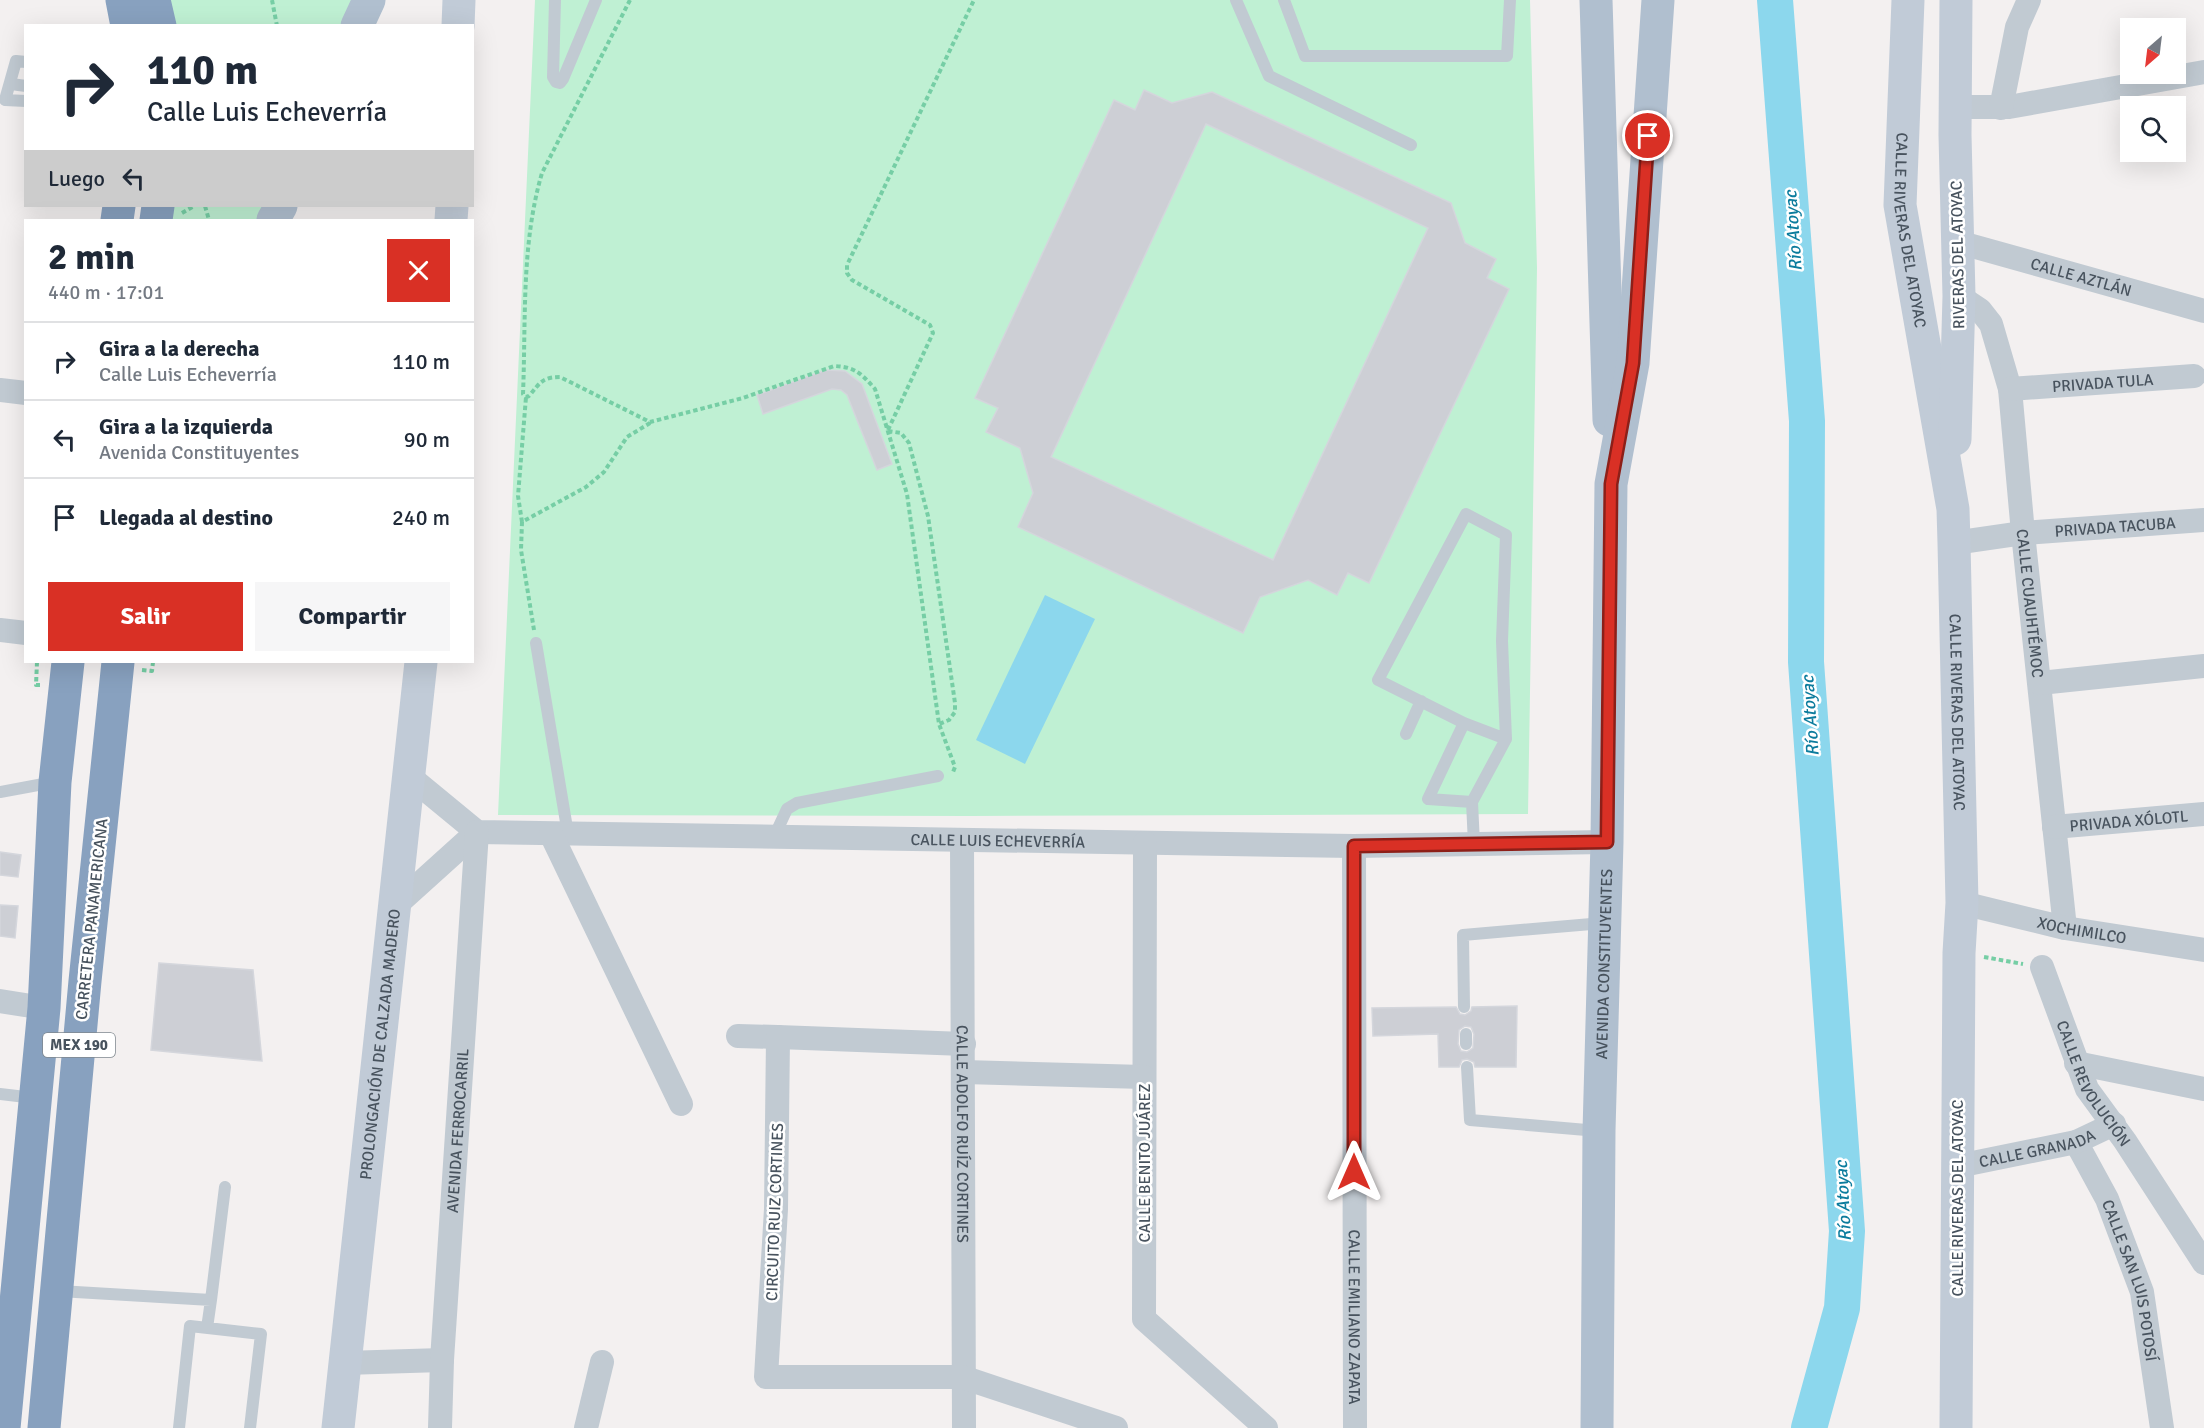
<!DOCTYPE html>
<html lang="es">
<meta charset="utf-8">
<style>
:root{--surface:#fff;--page:#f6f6f7;--text:#1f2937;--muted:#747a83;--line:#e0e1e3;--accent:#d93025}
body{margin:0;font-family:Signika,sans-serif;background:var(--page);color:var(--text);height:100vh;display:flex;flex-direction:column;font-size:22px;white-space:nowrap}
*{box-sizing:border-box;margin:0}
p{font-size:20px;color:var(--muted)}
.icon{flex:none;width:33px;height:33px;fill:none;stroke:currentColor;stroke-width:2;stroke-linecap:round;stroke-linejoin:round}
.map{position:relative;flex:1;overflow:hidden}
.drawer{position:absolute;left:24px;top:219px;width:450px;height:444px;display:flex;flex-direction:column;background:var(--surface);border-radius:0px;box-shadow:0 6px 24px #0002}
.drawer>*{flex:none}
.guide{position:absolute;left:24px;top:24px;width:450px;height:183px;border-radius:0px;box-shadow:0 6px 24px #0002;background:#fff;color:var(--text);overflow:hidden}
.needle{width:39px;rotate:208deg}
.tools{position:absolute;left:2120px;top:18px;display:grid;gap:12px}
.tools a{display:grid;place-items:center;width:66px;height:66px;border-radius:0px;background:var(--surface);box-shadow:0 6px 24px #0002;font-size:30px}
.pin{position:absolute;display:grid;place-items:center;width:51px;height:51px;color:#fff;margin:-26px;border:3px solid #fff;border-radius:50%;box-shadow:0 2px 6px #0007}
.me{position:absolute;width:66px;margin:-33px;rotate:0deg;stroke-linejoin:round;filter:drop-shadow(0 0 4px #0008)}
.turn{display:flex;align-items:center;gap:21px;height:126px;padding:0 24px;font-size:27px}
.turn .icon{width:78px;height:78px;stroke-width:2.5}
.turn b{display:block;font-size:42px;line-height:51px}
.then{display:flex;align-items:center;height:57px;padding:0 24px;background:#0003;gap:12px;font-size:22px}
.round{display:grid;place-items:center;flex:none;width:63px;height:63px;border-radius:0px;background:var(--page)}
.overview{display:flex;align-items:center;justify-content:space-between;height:102px;padding:0 24px}
h1{font-size:36px;font-weight:700;line-height:45px}
.action{display:flex;gap:12px;margin-top:auto;padding:12px 24px}
.action a{flex:1;height:69px;border-radius:0px;background:var(--accent);color:#fff;font-size:24px;font-weight:700;line-height:69px;text-align:center}
.action a+a{background:var(--page);color:var(--text)}
ul{padding:0;list-style:none}
li{display:flex;align-items:center;gap:18px;height:78px;padding:0 24px;border-top:2px solid var(--line)}
li div{flex:1}
li b{display:block;font-size:22px}
li em{font-style:normal}
.map>svg:first-child{display:block}
.green{fill:#bff0d3}
.water{fill:#8cd7ed}
.lines{fill:none;stroke-linecap:round;stroke-linejoin:round}
.river{stroke:#8cd7ed;stroke-width:36}
.building{fill:#cdcfd5;stroke:#d4d6dc;stroke-width:1.5;fill-rule:evenodd}
.path{stroke:#76cea5;stroke-width:4;stroke-dasharray:4.5 3;stroke-linecap:butt}
.lane{stroke:#c1cad2;stroke-width:12}
.street{stroke:#c1cad2;stroke-width:24}
.secondary{stroke:#c1cbd7;stroke-width:33}
.primary{stroke:#b0bfcf;stroke-width:33}
.highway{stroke:#88a1bf;stroke-width:33}
.route-casing{stroke:#8d1f18;stroke-width:15}
.route{stroke:#d93025;stroke-width:10}
.labels{text-anchor:middle;stroke-width:5;stroke-linejoin:round;paint-order:stroke}
.shield{fill:#fff;stroke:#7f878e;stroke-width:1.5}
.shield-label{font-size:15px;font-weight:bold;fill:#48535e}
.street-label{font-size:16px;fill:#48535e;stroke:#fff}
.water-label{font-size:18px;font-style:italic;fill:#0c7c9d;stroke:#fff}
</style>
<div class="map">
<svg width="2204" height="1428" viewBox="0 0 2204 1428">
<rect width="100%" height="100%" fill="#f3f0f0"/>
<path class="green" d="M158,0H358L348,26L160,25Z
M535,0H1530L1537,268L1528,814L970,816L498,815Z
M158,206H266L258,220H156Z"/>
<path class="water" d="M1045,595L1095,619L1025,764L976,740Z"/>
<g class="lines">
<path class="river" d="M1775,0L1807,421L1806,662L1847,1231L1842,1308L1809,1428"/>
</g>
<path class="building" d="M1144,90L1172,103L1212,92L1451,203L1465,243L1496,259L1487,278L1509,289L1369,583L1348,573L1337,595L1308,580L1260,597L1243,633L1018,527L1033,493L1020,448L986,432L998,408L975,398L1114,100L1135,110ZM1206,124L1428,228L1273,560L1051,457Z
M826,370L845,371L862,384L892,464L877,470L847,395L841,390L832,389L763,414L757,395Z
M0,852L21,855L18,877L0,875Z
M0,905L18,906L15,938L0,936Z
M159,963L253,970L262,1061L151,1050Z
M1517,1006L1516,1067H1475L1474,1062L1467,1059L1462,1060L1459,1067H1439L1438,1034L1373,1036L1372,1008L1456,1007L1460,1014L1465,1015L1471,1011L1472,1007ZM1465,1026L1471,1027L1474,1034L1473,1048L1467,1052L1461,1051L1458,1044L1459,1030Z"/>
<g class="lines">
<path class="path" d="M272,0L277,26
M630,0L542,173C521,244 526,321 523,394L526,397L529,396C540,383 542,377 560,377L650,422L743,398L834,366C855,367 861,373 875,389L907,494L939,724L955,767L953,772
M205,206L209,220
M182,213L194,206
M888,430L933,333L930,325L852,280L847,273V265L974,0
M888,431L901,433L909,443L928,516L955,703V712L949,720L939,724
M522,522L518,496L526,397
M534,630L521,550L522,522L586,487L604,472L627,437L650,423
M37,662L36,685H41
M142,670L152,671L153,662
M1984,957L2023,964"/>
<path class="lane" d="M555,0L553,77L556,82L560,83L563,79L596,0
M1236,0L1269,76L1411,145
M1284,0L1305,56H1507L1510,0
M26,62L16,61L5,100L26,101
M11,84L26,86
M536,643L568,834
M1464,723L1428,799L1472,802L1474,844
M1406,734L1421,701
M0,792L54,782
M1472,802L1506,739L1502,641L1506,535L1466,514L1378,680L1464,723L1506,739
M774,837L787,809L797,803L938,776
M1464,1007L1463,935L1603,923
M1466,1034V1044
M1467,1067L1470,1120L1598,1131
M0,1094L34,1098
M59,1291L211,1300L225,1187
M207,1328L211,1300
M179,1428L190,1326L261,1334L250,1428"/>
<g class="street">
<path d="M1955,104L1965,107H2009L2204,72"/>
<path d="M2001,108L2017,27L2029,0"/>
<path id="s1" d="M1958,242L2204,311"/>
<path id="s2" d="M1959,296L1980,310L1991,324L2010,389L2023,533L2065,928"/>
<path id="s3" d="M2010,389L2194,376"/>
<path d="M0,390L26,393"/>
<path id="s4" d="M1954,543L2023,533L2204,520"/>
<path d="M0,630L26,633"/>
<path d="M2040,683L2204,666"/>
<path id="s5" d="M409,776L477,832L1354,846L1607,842"/>
<path id="s6" d="M2054,827L2204,814"/>
<path d="M551,834L681,1104"/>
<path id="s7" d="M962,840L964,1428"/>
<path d="M1145,843L1144,1319L1266,1428"/>
<path id="s8" d="M1354,846L1355,1428"/>
<path id="s9" d="M1962,903L2065,928L2204,950"/>
<path d="M395,906L477,832"/>
<path id="s10" d="M2042,967L2087,1089L2125,1141L2204,1263"/>
<path d="M0,1001L44,1008"/>
<path d="M738,1036L778,1037"/>
<path d="M964,1044L778,1037L776,1209L766,1377H962L1116,1428"/>
<path d="M2076,1063L2204,1089"/>
<path d="M964,1072L1144,1077"/>
<path id="s11" d="M2076,1142L2107,1199L2142,1292L2162,1428"/>
<path id="s12" d="M1958,1166L2076,1142L2114,1124"/>
<path d="M345,1363L442,1360"/>
<path id="s13" d="M440,1428L442,1360L477,832"/>
<path d="M586,1428L602,1362"/>
</g>
<g class="secondary">
<path id="s14" d="M1908,0L1900,205L1953,509L1954,543L1962,903L1959,953L1956,1428"/>
<path d="M458,26L459,0"/>
<path d="M451,220L452,206"/>
<path d="M1955,439L1959,296L1955,135L1956,0"/>
<path id="s15" d="M338,1428L421,662"/>
</g>
<g class="primary">
<path d="M1596,0L1609,420"/>
<path d="M357,26L369,0"/>
<path d="M273,220L281,206"/>
<path id="s16" d="M1597,1428L1599,1131L1607,842L1611,484L1633,363L1658,0"/>
</g>
<path class="highway" d="M122,0L127,26
M154,0L160,26
M117,220L119,206
M156,220L158,206
M4,1428L44,1008L55,782L68,662
M44,1428L85,981L118,662"/>
</g>
<g class="lines">
<defs>
<path id="route" d="M1354,1172V846L1607,842L1611,484L1633,363L1648,136"/>
</defs>
<use href="#route" class="route-casing"/>
<use href="#route" class="route"/>
</g>
<g class="labels">
<rect class="shield" x="43" y="1033" width="72" height="24" rx="4.5"/>
<g class="shield-label">
<text x="79" y="1050">MEX 190</text>
</g>
<g class="street-label">
<text dy="6" stroke="none"><textPath href="#s14" startOffset="231">CALLE RIVERAS DEL ATOYAC</textPath></text>
<text transform="translate(1957 255) rotate(-91)" y="6">RIVERAS DEL ATOYAC</text>
<text dy="6" stroke="none"><textPath href="#s1" startOffset="128">CALLE AZTLÁN</textPath></text>
<text dy="6" stroke="none"><textPath href="#s3" startOffset="93">PRIVADA TULA</textPath></text>
<text dy="6" stroke="none"><textPath href="#s4" startOffset="162">PRIVADA TACUBA</textPath></text>
<text dy="6" stroke="none"><textPath href="#s2" startOffset="326">CALLE CUAUHTÉMOC</textPath></text>
<text dy="6" stroke="none"><textPath href="#s14" startOffset="717">CALLE RIVERAS DEL ATOYAC</textPath></text>
<text dy="6" stroke="none"><textPath href="#s6" startOffset="75">PRIVADA XÓLOTL</textPath></text>
<text dy="6" stroke="none"><textPath href="#s5" startOffset="609">CALLE LUIS ECHEVERRÍA</textPath></text>
<text transform="translate(91 919) rotate(-84)" y="6">CARRETERA PANAMERICANA</text>
<text dy="6" stroke="none"><textPath href="#s9" startOffset="123">XOCHIMILCO</textPath></text>
<text dy="6" stroke="none"><textPath href="#s16" startOffset="464">AVENIDA CONSTITUYENTES</textPath></text>
<text dy="6" stroke="none"><textPath href="#s15" startOffset="386">PROLONGACIÓN DE CALZADA MADERO</textPath></text>
<text dy="6" stroke="none"><textPath href="#s10" startOffset="128">CALLE REVOLUCIÓN</textPath></text>
<text dy="6" stroke="none"><textPath href="#s13" startOffset="298">AVENIDA FERROCARRIL</textPath></text>
<text dy="6" stroke="none"><textPath href="#s7" startOffset="294">CALLE ADOLFO RUÍZ CORTINES</textPath></text>
<text dy="6" stroke="none"><textPath href="#s12" startOffset="81">CALLE GRANADA</textPath></text>
<text transform="translate(1144 1163) rotate(-90)" y="6">CALLE BENITO JUÁREZ</text>
<text transform="translate(1957 1198) rotate(-90)" y="6">CALLE RIVERAS DEL ATOYAC</text>
<text transform="translate(774 1212) rotate(-88)" y="6">CIRCUITO RUIZ CORTINES</text>
<text dy="6" stroke="none"><textPath href="#s11" startOffset="150">CALLE SAN LUIS POTOSÍ</textPath></text>
<text dy="6" stroke="none"><textPath href="#s8" startOffset="471">CALLE EMILIANO ZAPATA</textPath></text>
</g>
<g class="water-label">
<text transform="translate(1793 231) rotate(-94)" y="6">Río Atoyac</text>
<text transform="translate(1810 716) rotate(-94)" y="6">Río Atoyac</text>
<text transform="translate(1843 1201) rotate(-93)" y="6">Río Atoyac</text>
</g>
</g>
</svg>
<div class="tools">
<a><svg class="needle" viewBox="-14 -14 28 28"><path d="M0-13l5 13h-10z" fill="#e53935"/><path d="M0 13l5-13h-10z" fill="#747a83"/></svg></a>
<a><svg class="icon" aria-label="search" viewBox="0 0 24 24"><circle cx="10" cy="10" r="6"/><path d="M15 15l6 6"/></svg></a>
</div>
<div class="pin" style="left:1648px;top:136px;background:#d93025"><svg class="icon" aria-label="arrive" viewBox="0 0 24 24"><path d="M6 21V4h12l-3 4 3 4H6"/></svg></div>
<svg class="me" style="left:1354px;top:1172px" viewBox="-20 -20 40 40"><path d="M0-17L14 15 0 8-14 15z" fill="#d93025" stroke="#fff" stroke-width="4"/></svg>
<div class="guide">
<div class="turn"><svg class="icon" aria-label="right" viewBox="0 0 24 24"><path d="M7 20v-9h11M14 6l5 5-5 5"/></svg><div><b>110 m</b>Calle Luis Echeverría</div></div>
<div class="then">Luego<svg class="icon" aria-label="left" viewBox="0 0 24 24"><path d="M17 20v-9H6M10 6l-5 5 5 5"/></svg></div>
</div>
<section class="drawer">
<div class="overview"><div><h1>2 min</h1><p>440 m · 17:01</p></div><a class="round" style="background:#d93025;color:#fff"><svg class="icon" aria-label="close" viewBox="0 0 24 24"><path d="M6 6l12 12M18 6L6 18"/></svg></a></div>
<ul>
<li><svg class="icon" aria-label="right" viewBox="0 0 24 24"><path d="M7 20v-9h11M14 6l5 5-5 5"/></svg><div><b>Gira a la derecha</b><p>Calle Luis Echeverría</p></div><em>110 m</em></li>
<li><svg class="icon" aria-label="left" viewBox="0 0 24 24"><path d="M17 20v-9H6M10 6l-5 5 5 5"/></svg><div><b>Gira a la izquierda</b><p>Avenida Constituyentes</p></div><em>90 m</em></li>
<li><svg class="icon" aria-label="arrive" viewBox="0 0 24 24"><path d="M6 21V4h12l-3 4 3 4H6"/></svg><div><b>Llegada al destino</b></div><em>240 m</em></li>
</ul>
<div class="action"><a>Salir</a><a>Compartir</a></div>
</section>
</div>
